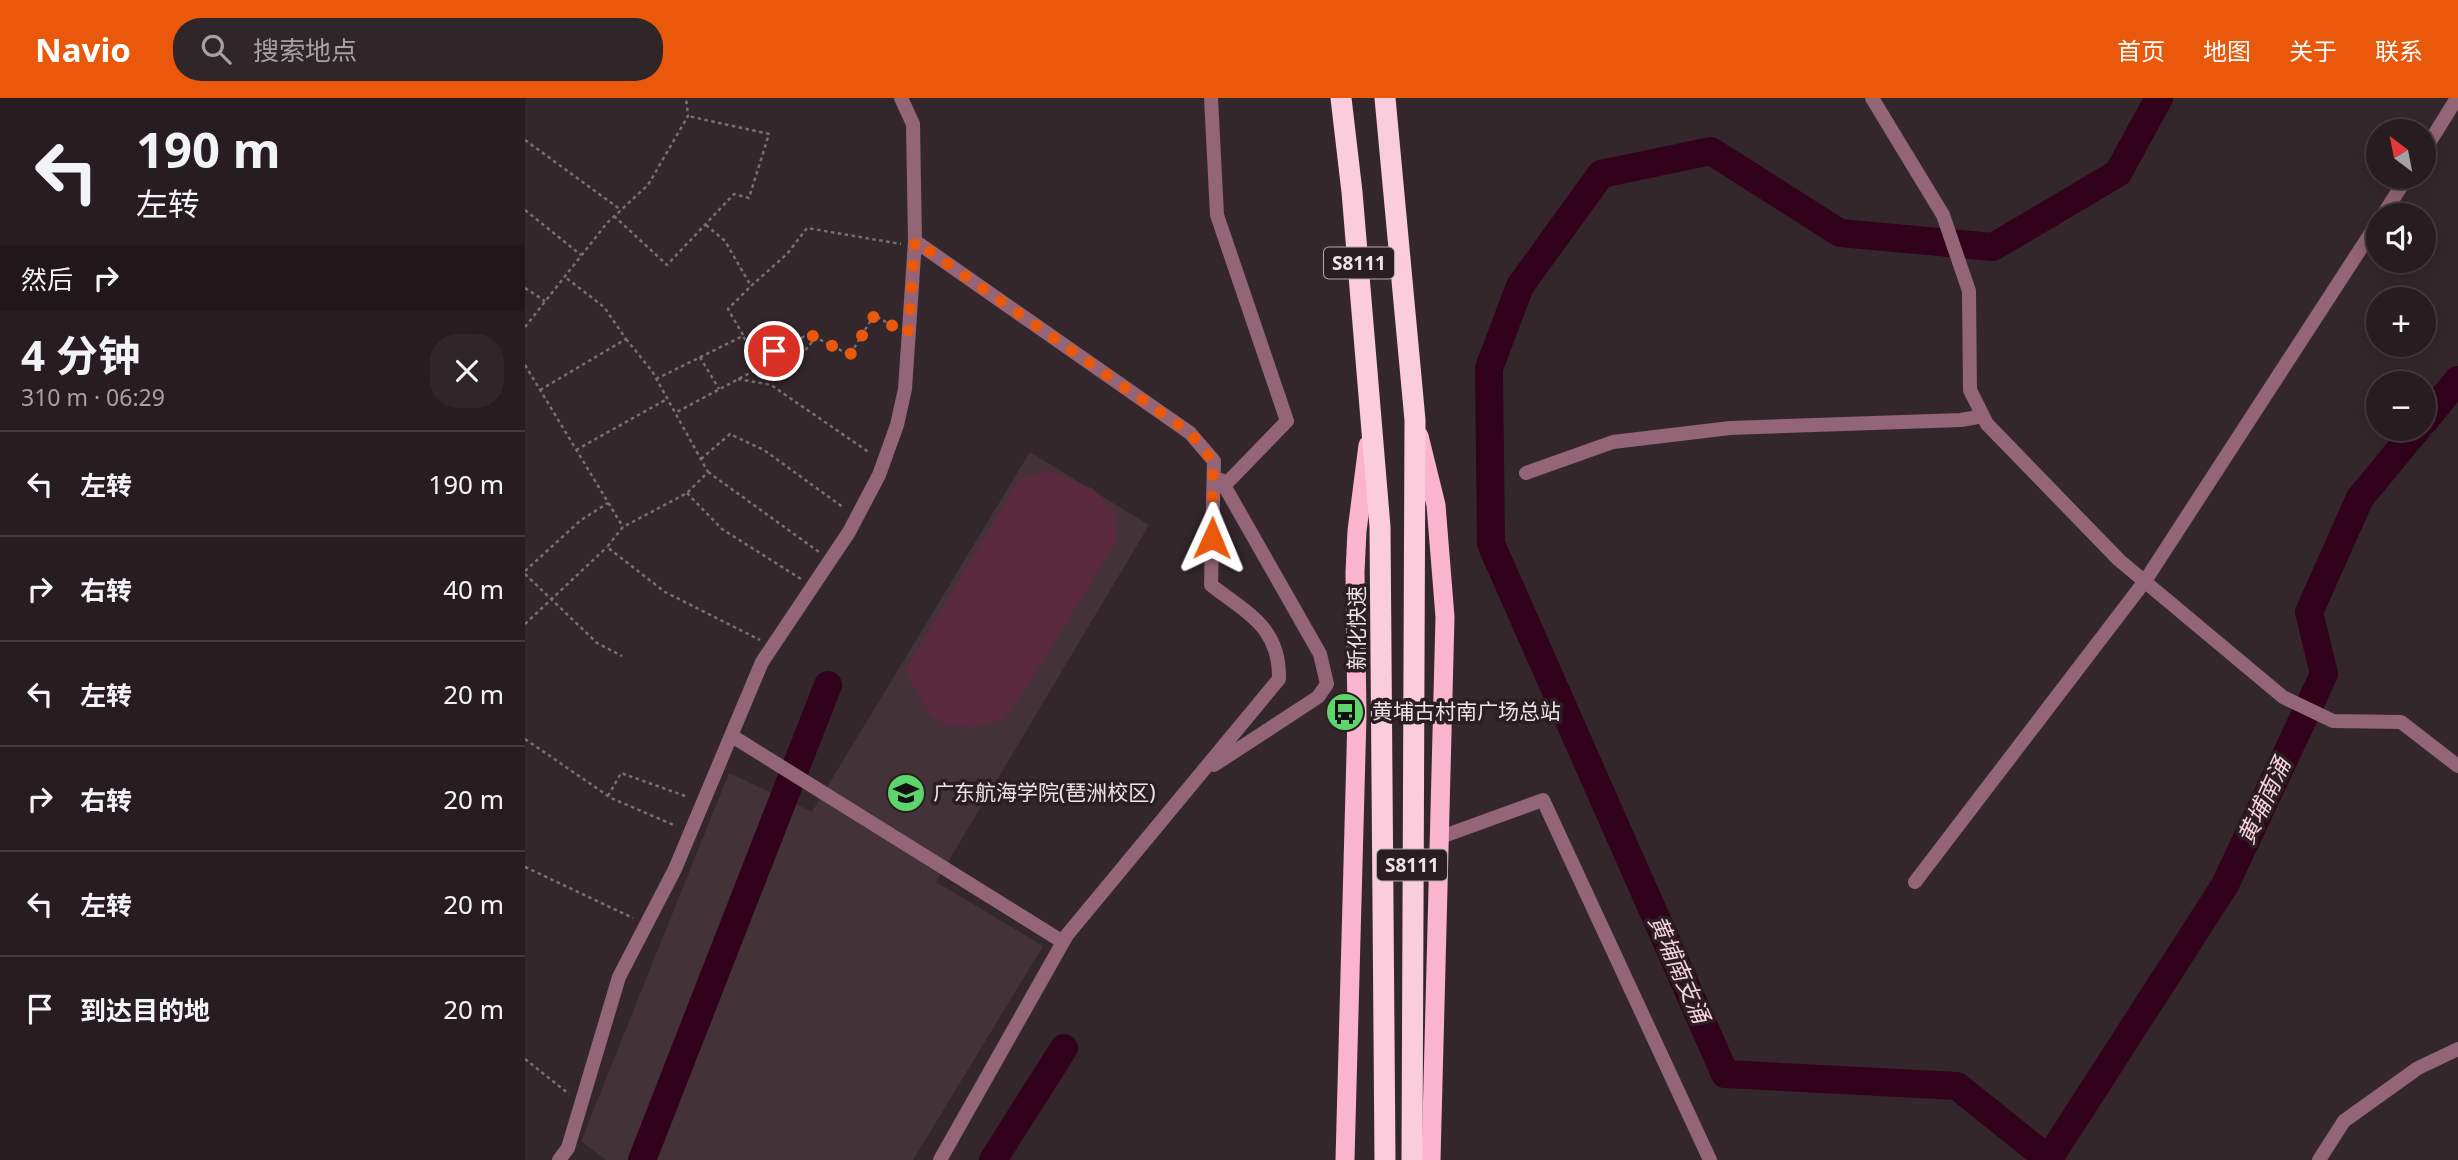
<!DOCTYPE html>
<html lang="zh">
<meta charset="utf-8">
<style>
:root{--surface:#271d21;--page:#2f262a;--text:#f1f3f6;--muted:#a4a2a5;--line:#433b3f;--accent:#ea580c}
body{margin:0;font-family:"Noto Sans","Noto Sans SC",sans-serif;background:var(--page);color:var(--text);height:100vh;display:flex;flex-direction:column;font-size:26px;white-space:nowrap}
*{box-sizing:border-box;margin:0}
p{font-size:23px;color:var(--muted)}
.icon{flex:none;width:38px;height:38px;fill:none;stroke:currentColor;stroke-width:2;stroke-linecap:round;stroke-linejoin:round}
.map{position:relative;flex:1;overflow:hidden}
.panel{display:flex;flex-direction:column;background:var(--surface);width:525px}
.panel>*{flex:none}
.top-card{background:#271d21;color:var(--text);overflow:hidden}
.needle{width:46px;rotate:328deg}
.fabs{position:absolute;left:1841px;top:21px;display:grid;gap:14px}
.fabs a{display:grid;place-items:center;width:70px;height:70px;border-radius:50%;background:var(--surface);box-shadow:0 4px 18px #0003,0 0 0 2px var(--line);font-size:35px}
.pin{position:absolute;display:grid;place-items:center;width:60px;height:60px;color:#fff;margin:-30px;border:4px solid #fff;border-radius:50%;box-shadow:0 2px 7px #0007}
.me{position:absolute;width:77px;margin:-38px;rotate:1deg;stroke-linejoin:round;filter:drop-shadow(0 0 5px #0008)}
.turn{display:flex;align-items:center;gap:24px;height:147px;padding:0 21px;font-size:32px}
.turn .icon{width:91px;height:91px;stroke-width:2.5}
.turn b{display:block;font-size:49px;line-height:60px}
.then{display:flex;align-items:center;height:66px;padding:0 21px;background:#0003;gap:14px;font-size:26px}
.round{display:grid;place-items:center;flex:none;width:74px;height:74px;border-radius:28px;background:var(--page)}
.head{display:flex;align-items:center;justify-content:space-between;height:119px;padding:0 21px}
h1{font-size:42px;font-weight:700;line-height:52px}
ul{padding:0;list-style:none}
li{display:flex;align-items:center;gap:21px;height:105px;padding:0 21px;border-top:2px solid var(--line)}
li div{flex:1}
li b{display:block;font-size:26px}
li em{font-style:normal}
header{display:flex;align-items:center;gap:42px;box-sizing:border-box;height:98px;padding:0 35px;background:var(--accent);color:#fff}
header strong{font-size:33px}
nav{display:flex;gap:38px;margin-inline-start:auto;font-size:24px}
.search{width:490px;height:63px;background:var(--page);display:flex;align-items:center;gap:18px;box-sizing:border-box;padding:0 24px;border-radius:28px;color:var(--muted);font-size:26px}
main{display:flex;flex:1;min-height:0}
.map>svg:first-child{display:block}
.built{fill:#443239}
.green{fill:#5a293d}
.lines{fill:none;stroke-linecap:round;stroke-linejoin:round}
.river{stroke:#32021a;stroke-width:28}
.path{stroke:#7a6f72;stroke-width:2.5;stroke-dasharray:3.5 3.5;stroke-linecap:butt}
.minor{stroke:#936576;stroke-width:14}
.trunk{stroke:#fbb4ce;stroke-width:19}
.motorway{stroke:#fbccdc;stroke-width:21}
.route{stroke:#ea580c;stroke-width:12;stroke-dasharray:0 21.6}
.labels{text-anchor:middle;stroke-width:7;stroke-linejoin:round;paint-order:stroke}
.shield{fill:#2a1e22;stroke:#b2a9ab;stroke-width:2}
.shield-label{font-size:19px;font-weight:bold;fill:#ede4e6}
.street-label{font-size:21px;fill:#ede4e6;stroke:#2a1e22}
.poi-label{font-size:21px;fill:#ede4e6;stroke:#2a1e22;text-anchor:start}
.water-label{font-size:23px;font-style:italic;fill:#f6d1de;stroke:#2a1e22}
</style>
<header>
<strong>Navio</strong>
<div class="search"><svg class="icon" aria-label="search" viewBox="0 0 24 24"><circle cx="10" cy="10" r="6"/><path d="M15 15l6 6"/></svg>搜索地点</div>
<nav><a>首页</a><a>地图</a><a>关于</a><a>联系</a></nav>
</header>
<main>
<section class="panel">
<div class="top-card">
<div class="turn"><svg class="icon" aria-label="left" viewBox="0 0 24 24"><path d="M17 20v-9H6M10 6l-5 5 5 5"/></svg><div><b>190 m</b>左转</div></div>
<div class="then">然后<svg class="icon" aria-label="right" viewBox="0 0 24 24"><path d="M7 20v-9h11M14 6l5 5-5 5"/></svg></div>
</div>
<div class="head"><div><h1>4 分钟</h1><p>310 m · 06:29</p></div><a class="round"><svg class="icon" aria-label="close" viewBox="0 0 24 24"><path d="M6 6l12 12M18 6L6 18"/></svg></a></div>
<ul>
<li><svg class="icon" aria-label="left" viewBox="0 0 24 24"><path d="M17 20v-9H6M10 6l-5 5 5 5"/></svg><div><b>左转</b></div><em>190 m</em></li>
<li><svg class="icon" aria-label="right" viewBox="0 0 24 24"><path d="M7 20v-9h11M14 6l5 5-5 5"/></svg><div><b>右转</b></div><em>40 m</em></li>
<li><svg class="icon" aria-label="left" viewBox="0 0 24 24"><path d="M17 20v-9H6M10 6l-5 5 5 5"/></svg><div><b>左转</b></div><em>20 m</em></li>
<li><svg class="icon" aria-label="right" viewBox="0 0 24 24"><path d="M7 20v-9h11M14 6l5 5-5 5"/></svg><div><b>右转</b></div><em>20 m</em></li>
<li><svg class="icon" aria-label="left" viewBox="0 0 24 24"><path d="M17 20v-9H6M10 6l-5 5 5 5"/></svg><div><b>左转</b></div><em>20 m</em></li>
<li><svg class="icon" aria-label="arrive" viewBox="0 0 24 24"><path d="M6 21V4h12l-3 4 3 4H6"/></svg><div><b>到达目的地</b></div><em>20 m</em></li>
</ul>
</section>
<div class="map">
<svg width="1933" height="1062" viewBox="0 0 1933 1062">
<rect width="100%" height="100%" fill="#34272c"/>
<path class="built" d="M505,354L624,427L411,784L518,848L388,1062H81L56,1043L204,675L287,714Z"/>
<path class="green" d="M524,372L568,391L590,414L591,444L496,599L478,621L453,629L421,628L405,617L380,572L494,381Z"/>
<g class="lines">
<path class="river" d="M1899,323L1933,282
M1523,1061L1432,988L1200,976L966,446L964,270L995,188L1076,76L1186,53L1315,135L1468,149L1593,75L1634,0
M117,1062L303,587
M468,1062L539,950
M1523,1062L1700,787L1799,576L1784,514L1835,400L1892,331"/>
<path class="path" d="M0,42L96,112
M0,112L56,157
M89,118L142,167L209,96L224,100L244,36L163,18
M181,127L200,143L226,188L262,156L282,130L376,146
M0,190L20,203
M0,229L82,125L123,87L163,18L161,0
M218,237L203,211L226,188
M101,241L127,273L183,374L162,395L98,429L82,449L140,494L235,542
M175,259L194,291
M232,261L284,236L325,257L349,217L368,228
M0,267L98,429
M229,272L261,276L291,239
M131,281L218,238L236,269L150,315
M213,281L246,287L345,355
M15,292L101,241L79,209L40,179
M51,352L142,301
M176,361L205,336L239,352L319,410
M183,374L294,454
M162,395L197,431L276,481
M0,473L56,422L83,405
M0,476L72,545L97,558
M0,526L82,449
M0,641L86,700L151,728
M83,698L96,675L163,699
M0,769L108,820
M0,961L44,996"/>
<path class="minor" d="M376,0L388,26L390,143L665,335L689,363L686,487C723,516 755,529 754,581L542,837L415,1062
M686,0L692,117L762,323L700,387
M1347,0L1418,117L1444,193L1445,292L1462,326L1594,462L1758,599L1808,623L1876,624L1933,668
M1899,53L1932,0
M1858,117L1882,79
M1001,375L1088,344L1205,330L1436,322L1458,318
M207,638L538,844
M689,667L793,599L802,586L795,556L696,382
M916,739L1018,702L1185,1062
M1390,784L1620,483L1853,124
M34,1062L43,1050L94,879L150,771L237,564L324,434L354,377L372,327L380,291L390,143
M1794,1062L1819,1023L1893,970L1933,951"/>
<path class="trunk" d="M894,338L911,407L920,519L906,1062
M820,1062L832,618L830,474L832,433L843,347"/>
<path class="motorway" d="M816,0L827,94L855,429L860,1062
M860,0L890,322L887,1062"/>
</g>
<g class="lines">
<path class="route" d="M249,253L284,236L325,257L349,218L383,236L390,143L665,335L688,363L687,440"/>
</g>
<defs>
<symbol id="bus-disc" viewBox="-11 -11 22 22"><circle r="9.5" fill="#5ed56c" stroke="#2a1e22"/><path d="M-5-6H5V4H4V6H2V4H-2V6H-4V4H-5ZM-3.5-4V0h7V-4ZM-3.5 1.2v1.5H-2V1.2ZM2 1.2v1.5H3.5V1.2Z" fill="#111"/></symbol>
<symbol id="university-disc" viewBox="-11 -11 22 22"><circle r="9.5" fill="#5ed56c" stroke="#2a1e22"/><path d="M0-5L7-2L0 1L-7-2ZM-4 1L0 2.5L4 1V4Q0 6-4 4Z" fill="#111"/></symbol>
</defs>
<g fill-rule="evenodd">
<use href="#bus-disc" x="798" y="592" width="44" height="44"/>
<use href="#university-disc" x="359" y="673" width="44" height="44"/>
</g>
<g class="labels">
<g class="shield">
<rect x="799" y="149.5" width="70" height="31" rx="5"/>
<rect x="852" y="751.5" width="70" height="31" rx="5"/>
</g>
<g class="shield-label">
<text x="834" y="172">S8111</text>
<text x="887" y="774">S8111</text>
</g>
<g class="street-label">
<text transform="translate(832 530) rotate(-90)" y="7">新化快速</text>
</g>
<g class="poi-label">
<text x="847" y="621">黄埔古村南广场总站</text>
<text x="408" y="702">广东航海学院(琶洲校区)</text>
</g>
<g class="water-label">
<text transform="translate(1739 703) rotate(-65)" y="8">黄埔南涌</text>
<text transform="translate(1154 871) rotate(66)" y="8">黄埔南支涌</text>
</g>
</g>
</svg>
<div class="fabs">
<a><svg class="needle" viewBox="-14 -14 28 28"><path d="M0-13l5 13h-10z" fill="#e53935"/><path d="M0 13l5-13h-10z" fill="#a4a2a5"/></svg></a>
<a><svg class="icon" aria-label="sound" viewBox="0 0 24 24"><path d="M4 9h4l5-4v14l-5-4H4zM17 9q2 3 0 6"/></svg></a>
<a>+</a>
<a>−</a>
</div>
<div class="pin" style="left:249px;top:253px;background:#d93025"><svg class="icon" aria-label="arrive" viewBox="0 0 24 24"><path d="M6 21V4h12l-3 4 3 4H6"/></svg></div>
<svg class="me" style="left:687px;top:440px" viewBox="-20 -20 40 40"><path d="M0-17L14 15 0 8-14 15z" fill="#ea580c" stroke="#fff" stroke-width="4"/></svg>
</div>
</main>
